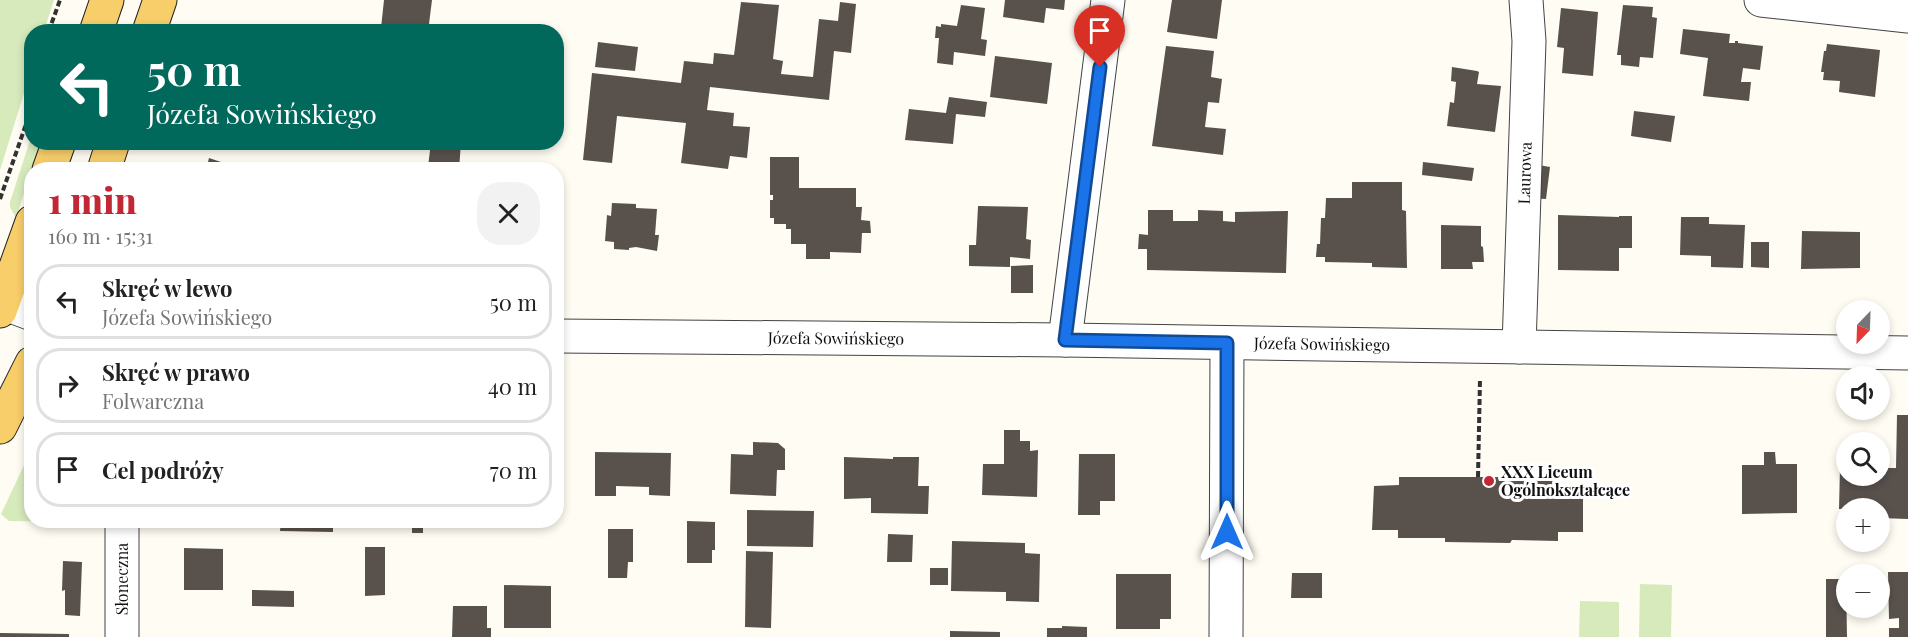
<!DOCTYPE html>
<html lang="pl">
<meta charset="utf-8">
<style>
:root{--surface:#fff;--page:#f2f2f2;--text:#222;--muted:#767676;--line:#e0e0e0;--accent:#c22736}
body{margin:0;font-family:"Playfair Display",serif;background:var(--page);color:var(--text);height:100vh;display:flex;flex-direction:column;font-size:22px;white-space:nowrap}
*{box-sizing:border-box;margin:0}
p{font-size:20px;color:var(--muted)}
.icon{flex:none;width:33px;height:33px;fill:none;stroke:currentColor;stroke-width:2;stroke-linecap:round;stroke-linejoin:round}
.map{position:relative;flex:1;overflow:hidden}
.details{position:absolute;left:24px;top:162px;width:540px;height:366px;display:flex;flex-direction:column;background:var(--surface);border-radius:24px;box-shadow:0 3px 9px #0003}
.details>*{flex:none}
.top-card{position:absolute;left:24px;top:24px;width:540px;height:126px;border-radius:24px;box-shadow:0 3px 9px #0003;background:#00695c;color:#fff;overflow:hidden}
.needle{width:39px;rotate:203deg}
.fabs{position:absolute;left:1836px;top:300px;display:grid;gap:12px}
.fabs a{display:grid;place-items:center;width:54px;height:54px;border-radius:50%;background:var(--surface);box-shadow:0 3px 9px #0003;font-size:30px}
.pin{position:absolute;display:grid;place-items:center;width:51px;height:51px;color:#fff;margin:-62px -26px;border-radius:50% 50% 50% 0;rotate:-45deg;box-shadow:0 0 6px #0007}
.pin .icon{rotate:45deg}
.me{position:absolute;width:66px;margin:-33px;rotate:0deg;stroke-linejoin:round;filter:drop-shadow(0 0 4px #0008)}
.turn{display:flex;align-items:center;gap:21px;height:126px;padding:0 24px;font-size:27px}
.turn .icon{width:78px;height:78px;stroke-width:2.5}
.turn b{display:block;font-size:42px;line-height:51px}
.round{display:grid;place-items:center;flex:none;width:63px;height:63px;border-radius:24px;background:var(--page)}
.summary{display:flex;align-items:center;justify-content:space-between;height:102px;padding:0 24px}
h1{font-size:36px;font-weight:800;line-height:45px;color:var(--accent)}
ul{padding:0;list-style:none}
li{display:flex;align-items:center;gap:18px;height:75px;margin:0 12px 9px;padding:0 12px;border:3px solid var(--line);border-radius:24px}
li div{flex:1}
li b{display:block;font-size:22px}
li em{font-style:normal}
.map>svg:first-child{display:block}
.green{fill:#d7eabc}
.building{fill:#59514c}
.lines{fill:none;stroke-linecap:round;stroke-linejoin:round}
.minor-casing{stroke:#434343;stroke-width:35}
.primary-casing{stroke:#212121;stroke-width:35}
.path{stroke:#323232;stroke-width:4;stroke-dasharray:6 3;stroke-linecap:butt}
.minor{stroke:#fff;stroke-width:33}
.primary{stroke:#f8ce6b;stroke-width:33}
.route-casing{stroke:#114b97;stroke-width:15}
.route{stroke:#1a73e8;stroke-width:10}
.poi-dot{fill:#c22736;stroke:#fff;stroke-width:2}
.labels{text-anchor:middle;stroke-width:6;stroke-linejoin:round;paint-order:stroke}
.street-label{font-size:16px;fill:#101010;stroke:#fff}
.poi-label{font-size:16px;font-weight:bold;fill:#101010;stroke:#fff;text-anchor:start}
</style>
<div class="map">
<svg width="1908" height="637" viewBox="0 0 1908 637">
<rect width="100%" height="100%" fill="#fffcf4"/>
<path class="green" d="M0,0H54L44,31L32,32L31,71L0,170Z
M31,137L32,142L40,143L16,218L10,207V202Z
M31,443L32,520L103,521L104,526L85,522L9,521L1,514L27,459Z
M1640,584L1672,585L1671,637H1639Z
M1580,601L1619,602V637H1579Z"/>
<path class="building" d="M384,0H432L428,32H407L381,28Z
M1005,0H1065L1064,10L1046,8L1044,23L1003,17Z
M1172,0H1222L1217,39L1167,32Z
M741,2L779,5L773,59L783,61L781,74L813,77L819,19L838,21L840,2L856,4L851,53L834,51L829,100L710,87L707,110L734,113L733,126L750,127L747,158L730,156L728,169L681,163L686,123L617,116L612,163L583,160L592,73L681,83L684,61L713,64L714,53L734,55Z
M961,5L985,8L981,39L987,40L985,56L954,52L953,65L937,63L939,38H935L936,26L941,27V24L957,26Z
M1623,5L1653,7L1652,17L1657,18L1653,58L1640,57L1639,67L1621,65V55H1617Z
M1561,8L1598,12L1593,76L1562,73L1564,48L1557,47Z
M1683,29L1730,34L1729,43H1735V41H1738V43L1763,46L1760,70L1743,68L1741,82H1751L1749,101L1703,96L1708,58L1680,54Z
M598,42L638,47L635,71L595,67Z
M1827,44L1880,50L1875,97L1839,92L1840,81L1823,80L1824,72H1821L1824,51H1826Z
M1166,46L1214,51L1211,77L1222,79L1219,103L1208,102L1205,127L1226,129L1223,155L1152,146Z
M995,56L1052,63L1047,104L990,97Z
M1452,67L1477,71L1479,72L1477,84L1501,86L1495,132L1447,126L1450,102L1454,103L1456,82L1451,81Z
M949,97L987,102L985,117L956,114L953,144L905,140L909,109L946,113Z
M1634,111L1675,116L1671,142L1631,136Z
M431,142H461L459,170L428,167Z
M770,157H799V188H856V207H862L861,220L870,221L871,233H862L861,253L830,252V259H806V244H791V229H786V224H774V218H770V200H773V195H770Z
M209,158L236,167L235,170H206Z
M1423,162L1474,168L1472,181L1422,175Z
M1533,164L1550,167L1546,199L1529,198Z
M1352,182H1402V210L1406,211L1407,268L1372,267V263L1325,262V257H1316L1317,244H1320L1321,218H1325L1326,198H1352Z
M612,203L636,204V208L657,209L655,235H659L657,251L636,247L629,248V250L614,249V242L605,241L607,215L611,216Z
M978,206L1028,207L1026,239L1031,240L1030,259L1010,257V267L969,266V245H976Z
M1148,210H1173V221H1198V210L1223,211V221L1235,222V212L1288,211L1286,273L1147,270V249H1138L1139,234L1148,235Z
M1558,215L1619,217V216H1632V248H1619V271L1558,270Z
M1681,217H1709V224L1745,225L1743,268L1711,267V256L1680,255Z
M1441,225L1481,226V246L1483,247L1484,262H1472L1473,269H1441Z
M1802,231L1860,232V268L1801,269Z
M1751,242H1769V268L1751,267Z
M1033,265V293H1011V266Z
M1897,415H1908V519L1880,518V508L1839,509L1840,467H1846V476H1880V468H1896Z
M1004,430H1020V441H1030V451L1038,450L1037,497L982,495L983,464H1004Z
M753,442L778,443L785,449V470H777L776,496L730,494L731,454L753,455Z
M595,452L671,453L670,496L649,495V487L616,486V496H595Z
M1764,452H1775L1776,464H1797V513L1742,514V465H1764Z
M1079,454H1115V501H1100V515H1078Z
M844,457L893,459V457H919L918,486H929L928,514L871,513V498L844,499Z
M1399,477H1560L1559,487H1583V532H1558V541L1512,540L1510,543L1445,542V538H1398V530H1372L1374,486L1399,485Z
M747,510L814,511L813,547L747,546Z
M281,520H333V532L280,531Z
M394,520H443V527L423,526V533H412V527L394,526Z
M687,521L715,522V550H712V563H687Z
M608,529H633V562H628L627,578H608Z
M888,534L913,535L912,562H887Z
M952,541L1025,543V553L1040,554L1039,602L1006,601V592H1005L951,591Z
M365,547H385V595L365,596Z
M184,548L223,549V590H184Z
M746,551L773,552L771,628L745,627Z
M63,561L82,562L80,616L65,615V590L62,591Z
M930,568H948V585H930Z
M1888,572H1908V637H1889V628H1899V618L1889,619Z
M1292,573H1322V598H1291Z
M1116,574H1171V619H1160V629H1116Z
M1826,579H1846L1847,637H1826Z
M504,585L551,586V628H504Z
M252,590L294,591V607L252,606Z
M453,606H487V628H491V637H452Z
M1062,626L1087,627V637H1047V628H1062Z
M950,631L1000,632V637H950Z
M0,633L69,634V637H0Z"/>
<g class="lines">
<defs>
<g id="minor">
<path d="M1761,0L1908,16"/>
<path d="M3,303L32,314"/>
<path id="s1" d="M556,336L1065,340L1908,353"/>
<path d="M1065,340L1108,0"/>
<path id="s2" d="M1519,347L1529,41L1526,0"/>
<path d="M122,637V520"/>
<path d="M1226,637L1227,343"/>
</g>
<path id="primary" d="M96,32L107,0
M149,32L160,0
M49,170L59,142
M104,170L113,142
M0,311L32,222
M0,427L32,363"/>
</defs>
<use href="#minor" class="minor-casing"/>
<use href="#primary" class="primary-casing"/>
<path class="path" d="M50,32L51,25L60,0
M0,199L32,107
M1478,477L1480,379"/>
<use href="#minor" class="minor"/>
<use href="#primary" class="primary"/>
</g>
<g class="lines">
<defs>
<path id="route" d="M1100,67L1065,340L1227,343V532"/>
</defs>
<use href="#route" class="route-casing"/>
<use href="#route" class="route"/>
</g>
<circle class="poi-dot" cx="1489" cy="481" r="6"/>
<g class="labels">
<g class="street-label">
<text dy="6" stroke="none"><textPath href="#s2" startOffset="174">Laurowa</textPath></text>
<text dy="6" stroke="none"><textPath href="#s1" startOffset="280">Józefa Sowińskiego</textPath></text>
<text dy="6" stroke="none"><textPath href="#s1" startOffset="766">Józefa Sowińskiego</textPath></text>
<text transform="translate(122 579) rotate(-90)" y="6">Słoneczna</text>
</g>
<g class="poi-label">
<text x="1501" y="478">XXX Liceum<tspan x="1501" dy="18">Ogólnokształcące</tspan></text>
</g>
</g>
</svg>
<div class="fabs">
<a><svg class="needle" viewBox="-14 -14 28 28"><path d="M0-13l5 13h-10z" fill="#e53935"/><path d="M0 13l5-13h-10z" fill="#767676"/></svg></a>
<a><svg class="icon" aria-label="sound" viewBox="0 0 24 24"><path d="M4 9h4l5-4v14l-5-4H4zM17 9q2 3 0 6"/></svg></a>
<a><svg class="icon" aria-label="search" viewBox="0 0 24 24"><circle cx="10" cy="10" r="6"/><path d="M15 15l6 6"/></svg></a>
<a>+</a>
<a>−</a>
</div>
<div class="pin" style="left:1100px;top:67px;background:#d93025"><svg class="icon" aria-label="arrive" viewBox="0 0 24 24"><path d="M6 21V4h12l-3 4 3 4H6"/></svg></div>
<svg class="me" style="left:1227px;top:532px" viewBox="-20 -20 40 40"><path d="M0-17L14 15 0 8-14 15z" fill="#1a73e8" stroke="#fff" stroke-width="4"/></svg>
<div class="top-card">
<div class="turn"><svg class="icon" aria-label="left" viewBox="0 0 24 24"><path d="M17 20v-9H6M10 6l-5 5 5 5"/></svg><div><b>50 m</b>Józefa Sowińskiego</div></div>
</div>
<section class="details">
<div class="summary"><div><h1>1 min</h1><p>160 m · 15:31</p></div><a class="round"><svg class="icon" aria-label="close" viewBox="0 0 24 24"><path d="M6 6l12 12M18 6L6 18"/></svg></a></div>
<ul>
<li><svg class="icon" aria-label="left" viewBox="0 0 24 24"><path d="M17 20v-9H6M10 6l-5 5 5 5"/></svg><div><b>Skręć w lewo</b><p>Józefa Sowińskiego</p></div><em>50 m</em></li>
<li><svg class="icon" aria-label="right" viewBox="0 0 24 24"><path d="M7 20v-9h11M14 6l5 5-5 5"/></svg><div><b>Skręć w prawo</b><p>Folwarczna</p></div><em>40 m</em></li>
<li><svg class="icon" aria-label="arrive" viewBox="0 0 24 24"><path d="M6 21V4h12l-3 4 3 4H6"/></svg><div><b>Cel podróży</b></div><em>70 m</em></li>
</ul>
</section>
</div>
